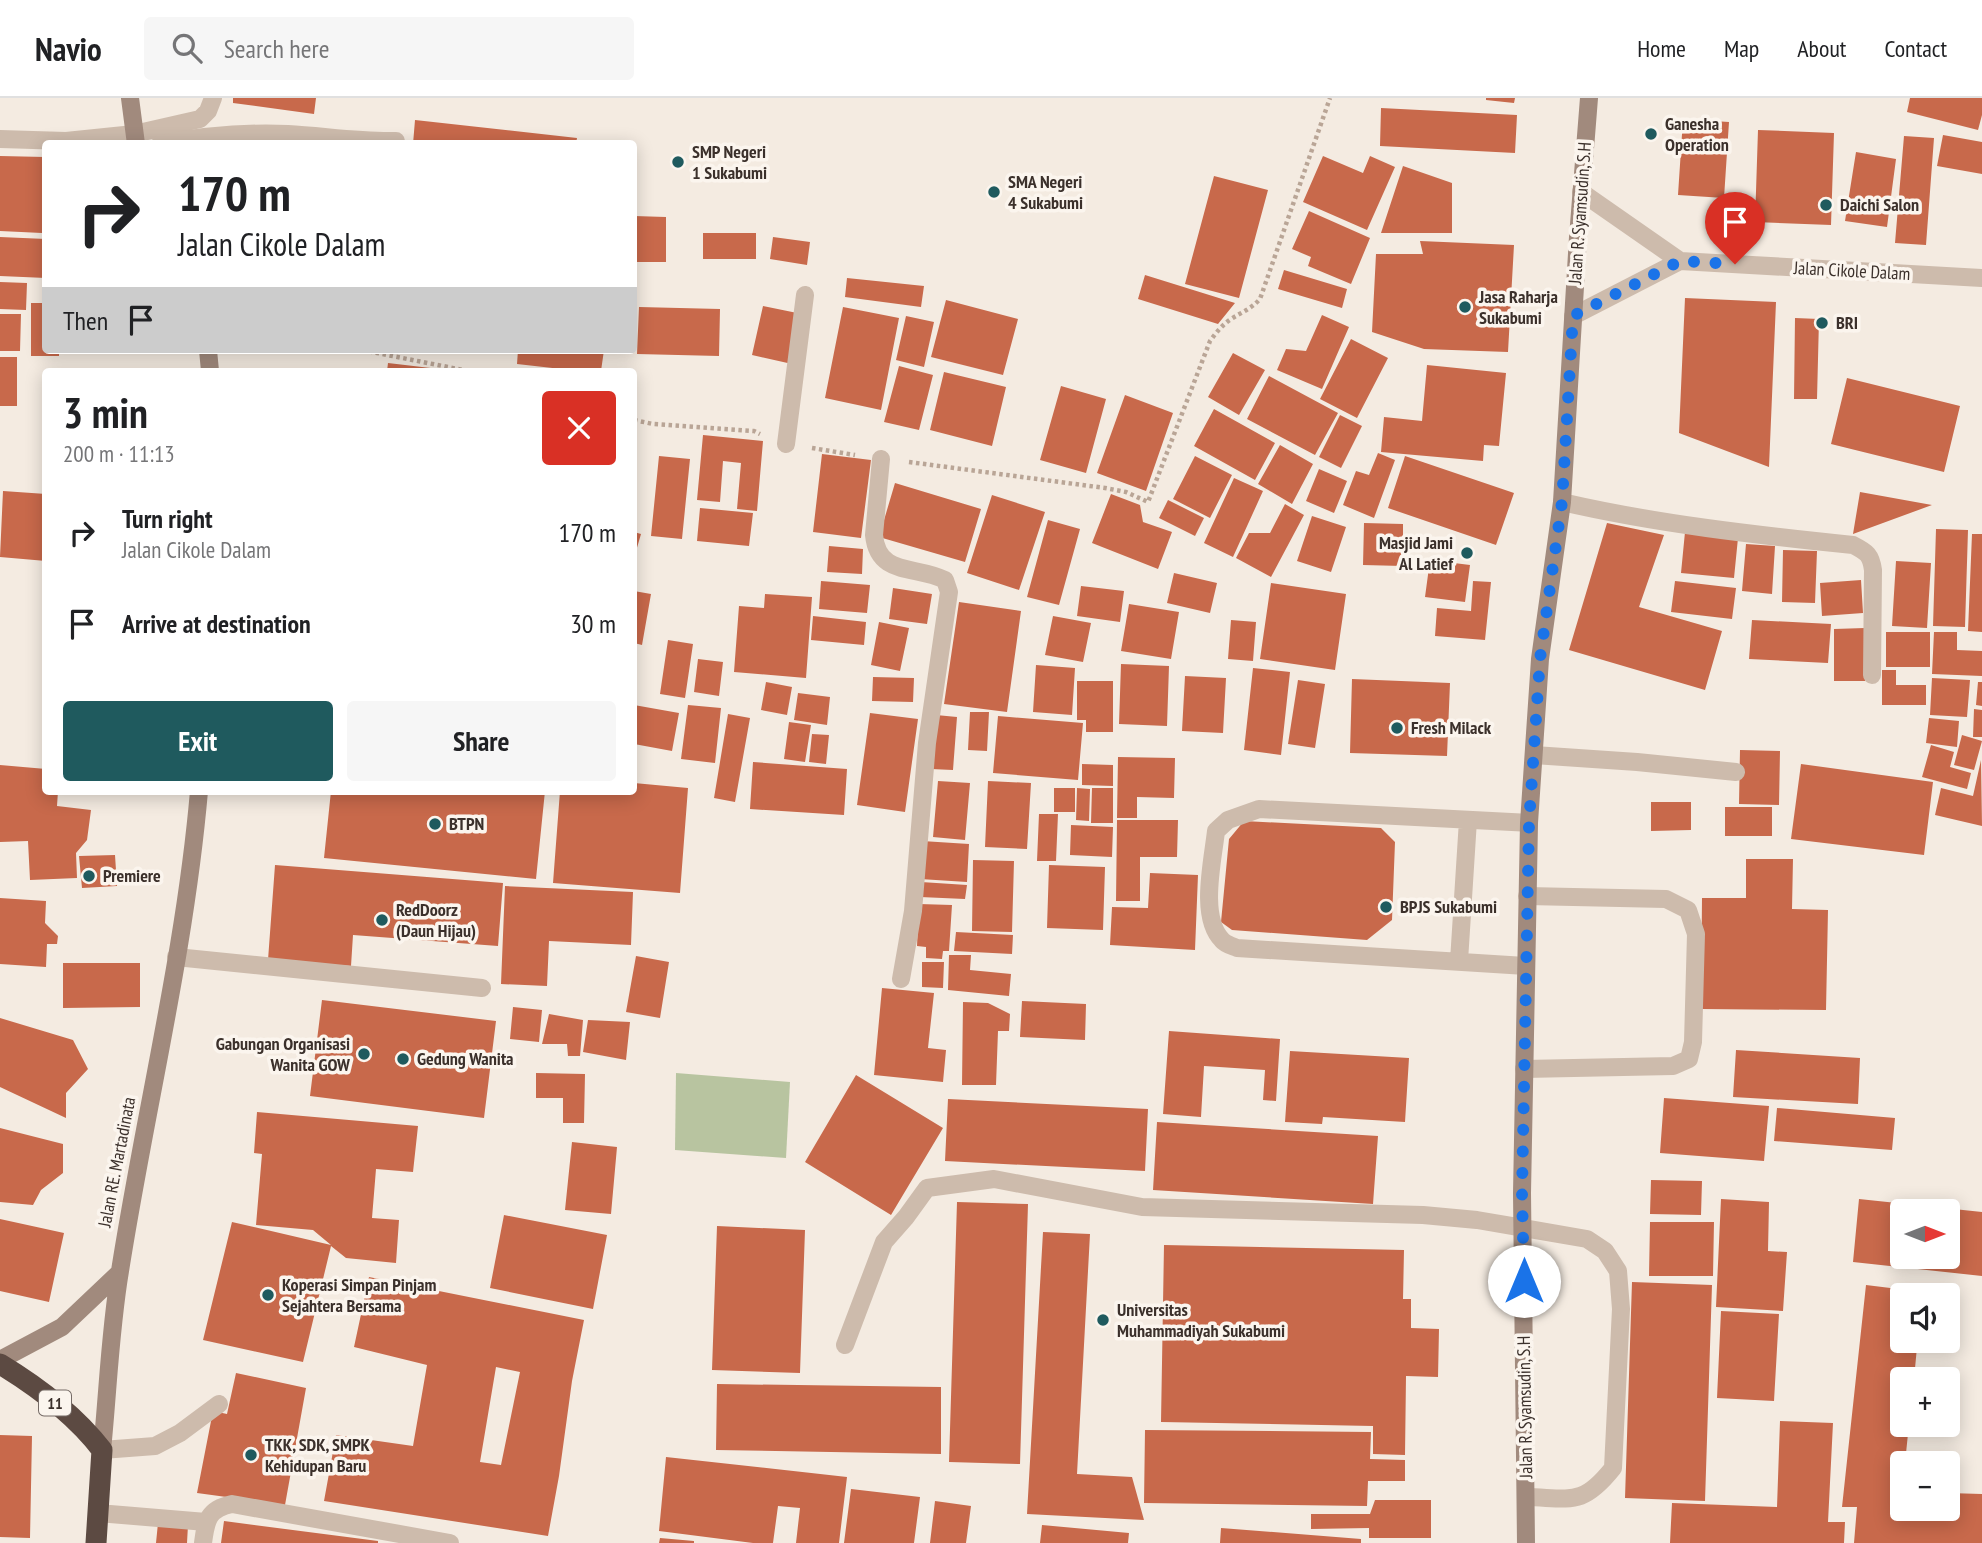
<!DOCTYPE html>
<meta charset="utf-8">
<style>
:root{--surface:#fff;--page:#f6f6f6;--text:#202124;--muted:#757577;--line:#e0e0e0;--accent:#1f5a5e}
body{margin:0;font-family:"PT Sans Narrow",sans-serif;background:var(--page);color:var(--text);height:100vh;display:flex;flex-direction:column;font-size:26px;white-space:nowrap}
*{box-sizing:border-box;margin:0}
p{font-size:23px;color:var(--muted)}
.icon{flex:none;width:38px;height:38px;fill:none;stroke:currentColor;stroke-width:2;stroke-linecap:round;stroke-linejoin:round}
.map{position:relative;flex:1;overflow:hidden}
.drawer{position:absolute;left:42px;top:270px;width:595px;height:427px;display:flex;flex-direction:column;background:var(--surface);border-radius:7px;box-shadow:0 4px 18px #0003}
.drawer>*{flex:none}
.banner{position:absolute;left:42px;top:42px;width:595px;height:214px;border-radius:7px;box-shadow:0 4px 18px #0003;background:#fff;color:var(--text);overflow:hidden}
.needle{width:46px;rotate:90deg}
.buttons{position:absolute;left:1890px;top:1101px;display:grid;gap:14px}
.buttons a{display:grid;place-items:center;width:70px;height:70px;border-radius:7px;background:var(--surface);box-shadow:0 4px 18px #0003;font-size:35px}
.pin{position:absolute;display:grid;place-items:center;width:60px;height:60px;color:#fff;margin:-72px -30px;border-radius:50% 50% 50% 0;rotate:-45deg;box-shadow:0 0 7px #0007}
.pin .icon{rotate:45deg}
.me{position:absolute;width:77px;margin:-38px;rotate:0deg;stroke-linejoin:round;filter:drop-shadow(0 0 5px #0008)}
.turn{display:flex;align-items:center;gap:24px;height:147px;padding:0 21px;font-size:32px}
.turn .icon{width:91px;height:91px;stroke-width:2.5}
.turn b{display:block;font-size:49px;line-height:60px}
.then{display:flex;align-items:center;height:66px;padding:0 21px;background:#0003;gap:14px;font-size:26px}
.round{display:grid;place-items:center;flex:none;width:74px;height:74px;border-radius:7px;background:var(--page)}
.headline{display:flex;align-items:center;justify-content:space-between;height:119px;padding:0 21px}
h1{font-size:42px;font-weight:700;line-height:52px}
.primary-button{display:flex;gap:14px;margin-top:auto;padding:14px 21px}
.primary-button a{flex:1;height:80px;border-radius:7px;background:var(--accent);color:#fff;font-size:28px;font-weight:700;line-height:80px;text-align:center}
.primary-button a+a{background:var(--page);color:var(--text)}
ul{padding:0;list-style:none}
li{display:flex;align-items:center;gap:21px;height:91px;padding:0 21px}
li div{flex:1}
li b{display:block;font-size:26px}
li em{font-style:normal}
header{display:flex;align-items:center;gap:42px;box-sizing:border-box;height:98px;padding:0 35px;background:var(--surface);border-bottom:2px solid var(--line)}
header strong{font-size:33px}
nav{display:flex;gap:38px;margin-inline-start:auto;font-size:24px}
.search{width:490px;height:63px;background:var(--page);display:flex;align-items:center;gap:18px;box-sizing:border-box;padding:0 24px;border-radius:7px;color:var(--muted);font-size:26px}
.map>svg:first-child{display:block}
.green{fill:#b8c4a0}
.building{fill:#c8694b;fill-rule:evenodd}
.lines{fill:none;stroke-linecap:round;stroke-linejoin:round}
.path{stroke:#b9a596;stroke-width:4.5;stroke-dasharray:3.5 3.5;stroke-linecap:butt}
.lane{stroke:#cdbbac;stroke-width:18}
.street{stroke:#cdbbac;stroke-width:18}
.secondary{stroke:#a18a7d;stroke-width:18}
.highway{stroke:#5c4a42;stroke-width:21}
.route{stroke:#1a73e8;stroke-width:12;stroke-dasharray:0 21.6}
.poi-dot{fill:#1f5a5e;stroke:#fbf5ee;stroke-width:2.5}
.labels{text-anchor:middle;stroke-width:7;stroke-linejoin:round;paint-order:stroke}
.shield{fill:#fbf5ee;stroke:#756b66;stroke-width:2}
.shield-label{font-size:16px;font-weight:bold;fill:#3b302b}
.poi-label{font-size:18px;font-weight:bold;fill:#3b302b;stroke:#fbf5ee;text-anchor:start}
.street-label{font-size:18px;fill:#3b302b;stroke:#fbf5ee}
</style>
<header>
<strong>Navio</strong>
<div class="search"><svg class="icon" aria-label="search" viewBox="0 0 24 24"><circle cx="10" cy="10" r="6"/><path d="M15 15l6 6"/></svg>Search here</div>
<nav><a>Home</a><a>Map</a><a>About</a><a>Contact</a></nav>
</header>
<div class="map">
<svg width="1982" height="1445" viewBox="0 0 1982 1445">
<rect width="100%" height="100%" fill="#f4ebe1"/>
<path class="green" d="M676,975L790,984L786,1060L675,1052Z"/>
<path class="building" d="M233,0H316L314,16L233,5Z
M1486,0H1515L1514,5L1486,2Z
M1910,0H1982V17L1978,32L1907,14Z
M1381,10L1517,17L1515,55L1380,48Z
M1683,21L1729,24L1724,100L1678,97Z
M415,22L577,40L576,46H413Z
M1758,32L1834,35L1831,127L1755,124Z
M1943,37L1982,44V76L1937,68Z
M1904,38L1934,40L1926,147L1895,145Z
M1856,54L1896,61L1887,129L1845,123Z
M0,58L45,59L42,135L0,133Z
M1323,58L1363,75L1370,58L1395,69L1367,132L1303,104Z
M1403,68L1452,85V135H1381Z
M1214,78L1268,92L1239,200L1185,186Z
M1309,113L1370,140L1351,186L1308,168L1311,159L1292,151Z
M634,118L666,119V164H634Z
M703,135H756V161H703Z
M0,139L46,141V180L0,178Z
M773,139L810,144L807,167L770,161Z
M1420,143L1514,147L1508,254L1424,251L1372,234L1376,156H1423Z
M1284,172L1347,191L1342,210L1278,191Z
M1145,177L1235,205L1218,226L1138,201Z
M847,180L924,188L921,209L845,199Z
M0,184L27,185L26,212L0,211Z
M1685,200L1776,204L1769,369L1679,335Z
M946,202L1018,221L1003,277L931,259Z
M31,205H46V252H59V258H31Z
M763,208L802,216L792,266L752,257Z
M639,209L720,211L719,258L637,256Z
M843,209L899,220L881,312L825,300Z
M0,216H21L20,253H0Z
M1322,217L1349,229L1322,291L1277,272L1286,251L1306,253Z
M906,218L934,224L924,269L896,262Z
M1795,220L1819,221L1817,301H1794Z
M1351,241L1388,260L1357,320L1320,301Z
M518,252H604L601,273H579L517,266Z
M1233,255L1265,272L1239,317L1208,299Z
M0,259H17V308H0Z
M388,265L439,271V273H387Z
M1427,267L1506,275L1499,348L1484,347L1483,363L1381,354L1384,319L1422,323Z
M899,268L933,277L919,332L884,324Z
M944,274L1006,289L992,348L930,332Z
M1269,278L1338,315L1315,357L1247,321Z
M1847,280L1960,308L1944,374L1831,346Z
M1061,288L1106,301L1086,375L1040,362Z
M1125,297L1173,315L1146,393L1097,375Z
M1214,311L1275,345L1255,382L1194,348Z
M1340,317L1362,328L1341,370L1319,359Z
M703,337L763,343L757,413L737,411L741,365L723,363L720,404L697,402Z
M1280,347L1313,366L1292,406L1258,386Z
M1378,355L1395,362L1374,420L1343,407L1356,373L1369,377Z
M822,356L871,362L861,440L813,434Z
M659,358L690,361L682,441L651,438Z
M1195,358L1232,377L1210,420L1173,401Z
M1405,358L1514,395L1496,447L1388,410Z
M1319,371L1347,383L1334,415L1306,403Z
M1234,380L1263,393L1233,459L1204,445Z
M895,385L981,411L965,464L879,439Z
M3,393L46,396V463L0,459Z
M1860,394L1932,407L1853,436Z
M1111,396L1140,407L1143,424L1172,434L1158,471L1092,445Z
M992,397L1045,414L1019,492L967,475Z
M1168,402L1204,420L1195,438L1159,420Z
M1285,406L1304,417L1271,479L1236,460L1249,435H1270Z
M700,410L753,415L749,448L697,443Z
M1312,418L1346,429L1331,474L1297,463Z
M1048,422L1080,431L1059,507L1027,499Z
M1364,425L1403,426V468L1363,467Z
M1607,425L1664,437L1639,509L1722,533L1705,592L1569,552Z
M1936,431L1968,432L1965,529L1933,528Z
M634,434L641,436L634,460Z
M1685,434L1738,440L1734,480L1681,475Z
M1972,436H1982V534L1968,533Z
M1746,446L1775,448L1772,496L1742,493Z
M829,448L863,451L862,476L827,474Z
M1783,452L1817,453L1815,505L1782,504Z
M1430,462L1470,467L1465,504L1425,499Z
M1896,463L1931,465L1927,530L1892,528Z
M1174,475L1217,485L1210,515L1167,505Z
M1861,482L1863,515L1822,518L1820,485Z
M821,483L870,487L867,515L819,511Z
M1473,483L1491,484L1485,542L1435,538L1437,510L1471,513Z
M1675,483L1736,490L1732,521L1671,514Z
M1271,485L1346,496L1335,572L1260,561Z
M1081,488L1124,493L1120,524L1077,518Z
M893,490L932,496L927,526L889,521Z
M634,493L651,496L642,547L634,545Z
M765,496L812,499L806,580L734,574L739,508L764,510Z
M959,504L1021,513L1007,614L944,606Z
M1129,506L1179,514L1171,561L1121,553Z
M813,518L866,524L864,547L811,542Z
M1053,518L1091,525L1083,564L1045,557Z
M1231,522L1256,524L1253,563L1228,561Z
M1752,522L1831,526L1828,565L1749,561Z
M879,524L909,530L900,573L871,567Z
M1865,530V583H1834V531Z
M1886,534H1930V569H1886Z
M1934,534H1957V552L1982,553V578L1932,576Z
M668,542L693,546L685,600L660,596Z
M698,561L723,564L719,598L694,594Z
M1121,566L1169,568L1167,628L1119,626Z
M1036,567L1075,570L1072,617L1033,614Z
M1253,570L1290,574L1281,657L1244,652Z
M1882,572H1896V587H1926V607H1882Z
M1185,578L1226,580L1223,635L1182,633Z
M873,579L914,580L913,604L872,603Z
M1932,580L1970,582L1967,619L1930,617Z
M1352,581L1450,585L1447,658L1350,655Z
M1298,582L1325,586L1315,650L1288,646Z
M1077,583H1113V634H1086V622H1077Z
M766,584L792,589L787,617L761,612Z
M1978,584H1982V608L1976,607Z
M798,595L830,599L827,627L794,622Z
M634,607L679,615L672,653L634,646Z
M688,607L721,610L715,665L681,661Z
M1974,611L1982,612V639H1973Z
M970,614H989L987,653L968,652Z
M870,615L918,621L905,714L857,707Z
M728,616L750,620L735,704L714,700Z
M936,617L957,619L953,672L931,671Z
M998,618L1083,625L1078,682L993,675Z
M1929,620L1959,623L1957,649L1926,645Z
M789,624L811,627L805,664L784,661Z
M812,636L829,637L826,666L809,664Z
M1962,637L1982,643L1974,672L1954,667Z
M1931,647L1954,654L1950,669L1971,675L1967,691L1922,679Z
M1740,652L1780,653L1779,707L1739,706Z
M1118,659L1175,660L1174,700L1137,699V720H1117Z
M1981,662L1982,728L1935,717L1941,690L1973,698Z
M753,664L847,671L844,717L750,711Z
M1082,666L1113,667V688L1082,687Z
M1801,666L1933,684L1924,757L1791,741Z
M0,667L46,671V693H58L57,708L91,712L87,742L76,755L77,780L30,782L28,743L0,744Z
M938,683L970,685L965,742L933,739Z
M988,683L1031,685L1027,751L985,749Z
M634,685L688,690L680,795L553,785L560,693H634Z
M1054,690H1075V714H1054Z
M1077,690L1090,691L1089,723L1076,722Z
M1092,690H1113V725H1091Z
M331,693H545L536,781L324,760Z
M1651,704H1691V732L1651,733Z
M1725,709H1772V738H1725Z
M1039,716H1058L1056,763H1037Z
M1117,722H1178L1177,759H1140V803H1116Z
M1244,723L1381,730L1395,744L1392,822L1367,842L1232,832L1221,824L1229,741Z
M1071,727L1113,729L1112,759L1070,757Z
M922,743L969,746L967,784L920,781Z
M115,757L117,788L82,790L79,758Z
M1746,761H1793L1792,811L1828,812L1826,912L1701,911L1702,800H1746Z
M973,762L1014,763L1012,834L972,833Z
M275,767L503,785L498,848L353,837L351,868L268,862Z
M1049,767L1105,769L1103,832L1047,830Z
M1150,775L1198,777L1195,852L1110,847L1112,809L1148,810Z
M921,784L967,787L965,801L920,799Z
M505,788L633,794L631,847L549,843L547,888L501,886Z
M0,800L46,803L45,825L58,838L57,846H47L46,869L0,866Z
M919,806L952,807L949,853H943L942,861L926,860V849L917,848Z
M956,834L1013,837L1012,856L954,853Z
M949,857H971L970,872L1011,876L1009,898L948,892Z
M636,858L669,864L660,920L626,914Z
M922,864H944L943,890L922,889Z
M63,865H140V909L63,910Z
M882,890L934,895L928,950L946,952L943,984L874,977Z
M322,902L496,923L484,1020L310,998Z
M1022,903L1086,906L1085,942L1020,939Z
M963,904L988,905L1010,916L1009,933H998L996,987H962Z
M513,909L542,912L539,944L510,941Z
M549,916L583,922L580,958H568L567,946H542Z
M0,920L73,942L88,971L66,995V1020L0,989Z
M588,922L630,924L626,962L583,954Z
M1169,933L1280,941L1276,1003L1263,1002L1265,972L1204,968L1201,1019L1163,1016Z
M1736,952L1860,960L1858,1006L1733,999Z
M1290,953L1409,960L1405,1024L1323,1019L1322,1026L1285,1024Z
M536,975L585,976L584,1025H563V1000H536Z
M856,977L943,1030L891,1117L805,1064Z
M1664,1000L1769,1008L1764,1063L1660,1055Z
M948,1001L1148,1011L1145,1073L945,1063Z
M1777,1010L1895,1020L1892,1052L1774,1043Z
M257,1014L418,1028L413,1074L376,1071L372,1120L399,1122L396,1165L346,1160L331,1148L303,1264L203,1242L232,1124L331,1147L313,1132L256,1127L262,1056L254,1055Z
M1157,1024L1378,1038L1373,1106L1153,1092Z
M0,1030L63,1046V1075L41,1092L33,1107L0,1104Z
M572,1044L617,1049L611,1116L565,1112Z
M1651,1082L1702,1083L1701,1117L1650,1116Z
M1721,1101L1769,1104L1768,1153L1787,1154L1783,1213L1716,1209Z
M1859,1101L1982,1114V1178L1853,1164ZM1902,1113H1948V1158H1902Z
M957,1104L1028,1106L1020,1366L949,1364Z
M504,1117L607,1137L593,1211L490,1190Z
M0,1121L64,1135L49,1204L0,1193Z
M1650,1124H1714L1713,1178H1649Z
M717,1128L805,1132L800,1275L712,1272Z
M1043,1134L1090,1136L1077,1376L1132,1379L1144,1422L1027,1416Z
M1164,1147L1404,1152L1403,1201H1411V1230L1439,1231L1438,1279L1406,1278L1405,1357L1373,1356V1328L1161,1324Z
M369,1179L584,1222L572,1283L559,1378L548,1438L324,1403L336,1337L413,1348L427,1267L354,1249ZM496,1269L520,1274L501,1367L480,1364Z
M1632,1184L1712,1187L1705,1403L1625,1400Z
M1866,1187L1931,1195L1902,1197V1242H1928L1927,1251L1917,1249L1914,1281H1902V1326H1909L1905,1365H1902V1410H1948V1395L1982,1396V1445H1854L1857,1409H1842Z
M1721,1213L1779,1216L1774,1303L1717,1300Z
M236,1275L306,1290L285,1407L197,1395L213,1313L227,1316Z
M717,1286L941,1289V1356L716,1352Z
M1780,1323L1833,1325L1828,1424H1845L1844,1445H1670L1672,1405L1777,1409Z
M1145,1332L1371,1334L1370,1361L1405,1362V1383H1368L1367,1408L1144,1405Z
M0,1337L32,1338L30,1440L0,1439Z
M666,1359L847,1379L839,1445H796L800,1410L778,1408L773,1445H753L659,1433Z
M851,1391L920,1399L914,1445H844Z
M1375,1402H1431V1440H1369V1430L1311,1431V1416H1370Z
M935,1403L971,1408L966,1445H930Z
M224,1423L378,1443V1445H221Z
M158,1425L188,1427L187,1445H156Z
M1042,1427L1129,1435L1128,1445H1040Z
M1221,1430L1361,1441V1445H1220Z
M660,1440L694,1443V1445H659Z"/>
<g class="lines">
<path class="path" d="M362,252L468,273
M634,322L653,326L754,333L760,336
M812,350L855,357
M909,364L1105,390L1126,394L1148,404L1210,243C1216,235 1222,227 1231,221C1242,214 1251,211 1260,201L1330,0"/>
<path class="lane" d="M134,36L200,21L208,13L213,0
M1534,657L1637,664L1736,674
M176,859L482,890
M1459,863L1468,722
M1526,868L1237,850C1232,848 1225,846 1222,842C1199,819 1213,762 1216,733L1228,722L1259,711L1529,725
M1524,971L1673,968L1689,961L1693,944L1696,836L1688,812L1666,801L1527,798
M845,1247L884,1144L906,1119L927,1090L994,1081L1142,1109L1423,1117L1477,1122L1587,1141L1605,1153L1618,1173L1621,1211L1613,1370C1582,1409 1571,1400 1526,1399
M102,1352L155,1348L180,1335L219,1306
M98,1415L206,1424
M203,1445C206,1422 208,1411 232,1406L450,1445"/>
<path class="street" d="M0,41L66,43L134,36
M160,46C202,38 245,34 288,36C324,38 359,44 396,43
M1581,94L1680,163
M1573,218L1680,163L1982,180
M786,346L805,197
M881,361L874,437C878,479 916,467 945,482L949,494L927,645L913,813L901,881
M1562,404C1657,426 1756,437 1853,447C1867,454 1871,457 1873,472L1872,577"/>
<path class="secondary" d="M130,0L136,46
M208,252L210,273
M0,1262L62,1229L119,1175
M102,1352C108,1293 110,1232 120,1173C145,1013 185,855 199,693
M1526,1445L1522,1095L1529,725L1540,561L1562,404L1578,139L1589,0"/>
<path class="highway" d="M0,1266C38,1289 75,1317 102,1352L96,1445"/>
</g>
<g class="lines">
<path class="route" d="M1524,1183L1522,1095L1529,725L1540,561L1562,404L1573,218L1680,163L1735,166"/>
</g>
<g class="poi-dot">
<circle cx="1651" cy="36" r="7"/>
<circle cx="678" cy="64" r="7"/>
<circle cx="994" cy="94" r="7"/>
<circle cx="1826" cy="107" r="7"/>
<circle cx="1465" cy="209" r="7"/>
<circle cx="1822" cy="225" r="7"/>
<circle cx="1467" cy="455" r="7"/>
<circle cx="1397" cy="630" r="7"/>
<circle cx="435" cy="726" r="7"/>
<circle cx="89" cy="778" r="7"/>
<circle cx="1386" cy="809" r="7"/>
<circle cx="382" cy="822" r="7"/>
<circle cx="364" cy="956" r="7"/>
<circle cx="403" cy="961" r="7"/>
<circle cx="268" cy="1197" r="7"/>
<circle cx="1103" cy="1222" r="7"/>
<circle cx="251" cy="1357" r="7"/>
</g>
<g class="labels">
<rect class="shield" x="39" y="1292.5" width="32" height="25" rx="5"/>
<g class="shield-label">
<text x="55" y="1311">11</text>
</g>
<g class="poi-label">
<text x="1665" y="32">Ganesha<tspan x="1665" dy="21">Operation</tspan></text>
<text x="692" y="60">SMP Negeri<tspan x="692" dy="21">1 Sukabumi</tspan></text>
<text x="1008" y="90">SMA Negeri<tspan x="1008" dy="21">4 Sukabumi</tspan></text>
<text x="1840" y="113">Daichi Salon</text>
<text x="1479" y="205">Jasa Raharja<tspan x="1479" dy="21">Sukabumi</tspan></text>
<text x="1836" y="231">BRI</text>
<text x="1453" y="451" text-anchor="end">Masjid Jami<tspan x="1453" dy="21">Al Latief</tspan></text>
<text x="1411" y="636">Fresh Milack</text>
<text x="449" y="732">BTPN</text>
<text x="103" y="784">Premiere</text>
<text x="1400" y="815">BPJS Sukabumi</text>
<text x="396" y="818">RedDoorz<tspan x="396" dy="21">(Daun Hijau)</tspan></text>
<text x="350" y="952" text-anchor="end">Gabungan Organisasi<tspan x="350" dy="21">Wanita GOW</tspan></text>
<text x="417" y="967">Gedung Wanita</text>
<text x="282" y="1193">Koperasi Simpan Pinjam<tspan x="282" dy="21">Sejahtera Bersama</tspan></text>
<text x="1117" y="1218">Universitas<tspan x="1117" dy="21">Muhammadiyah Sukabumi</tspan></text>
<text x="265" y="1353">TKK, SDK, SMPK<tspan x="265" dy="21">Kehidupan Baru</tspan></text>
</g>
<g class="street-label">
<text transform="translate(1580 115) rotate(-86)" y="6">Jalan R. Syamsudin, S.H</text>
<text transform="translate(1852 173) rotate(3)" y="6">Jalan Cikole Dalam</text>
<text transform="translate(117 1064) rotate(-79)" y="6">Jalan RE. Martadinata</text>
<text transform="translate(1525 1309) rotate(-91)" y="6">Jalan R. Syamsudin, S.H</text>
</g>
</g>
</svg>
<div class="buttons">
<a><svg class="needle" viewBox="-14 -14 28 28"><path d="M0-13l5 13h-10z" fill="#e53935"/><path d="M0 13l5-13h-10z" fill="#757577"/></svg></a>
<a><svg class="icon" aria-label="sound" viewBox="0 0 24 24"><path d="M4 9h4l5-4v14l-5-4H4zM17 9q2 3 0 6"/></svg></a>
<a>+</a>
<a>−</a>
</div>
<div class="pin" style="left:1735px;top:166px;background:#d93025"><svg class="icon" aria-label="arrive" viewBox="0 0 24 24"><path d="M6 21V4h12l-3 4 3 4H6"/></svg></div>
<svg class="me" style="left:1524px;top:1183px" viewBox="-20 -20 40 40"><circle r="19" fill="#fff"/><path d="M0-13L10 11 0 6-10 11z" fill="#1a73e8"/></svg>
<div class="banner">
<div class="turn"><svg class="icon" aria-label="right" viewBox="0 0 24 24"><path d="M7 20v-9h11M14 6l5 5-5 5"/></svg><div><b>170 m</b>Jalan Cikole Dalam</div></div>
<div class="then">Then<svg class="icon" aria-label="arrive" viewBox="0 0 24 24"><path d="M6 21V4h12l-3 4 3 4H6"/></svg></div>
</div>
<section class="drawer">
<div class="headline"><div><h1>3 min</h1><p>200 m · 11:13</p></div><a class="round" style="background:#d93025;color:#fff"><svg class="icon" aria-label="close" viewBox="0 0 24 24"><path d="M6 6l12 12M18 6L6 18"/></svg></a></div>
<ul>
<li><svg class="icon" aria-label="right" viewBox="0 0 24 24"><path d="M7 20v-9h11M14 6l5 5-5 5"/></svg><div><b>Turn right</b><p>Jalan Cikole Dalam</p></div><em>170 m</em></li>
<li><svg class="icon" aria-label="arrive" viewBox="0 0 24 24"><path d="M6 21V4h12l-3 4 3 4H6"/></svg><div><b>Arrive at destination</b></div><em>30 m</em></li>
</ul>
<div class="primary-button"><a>Exit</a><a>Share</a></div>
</section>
</div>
